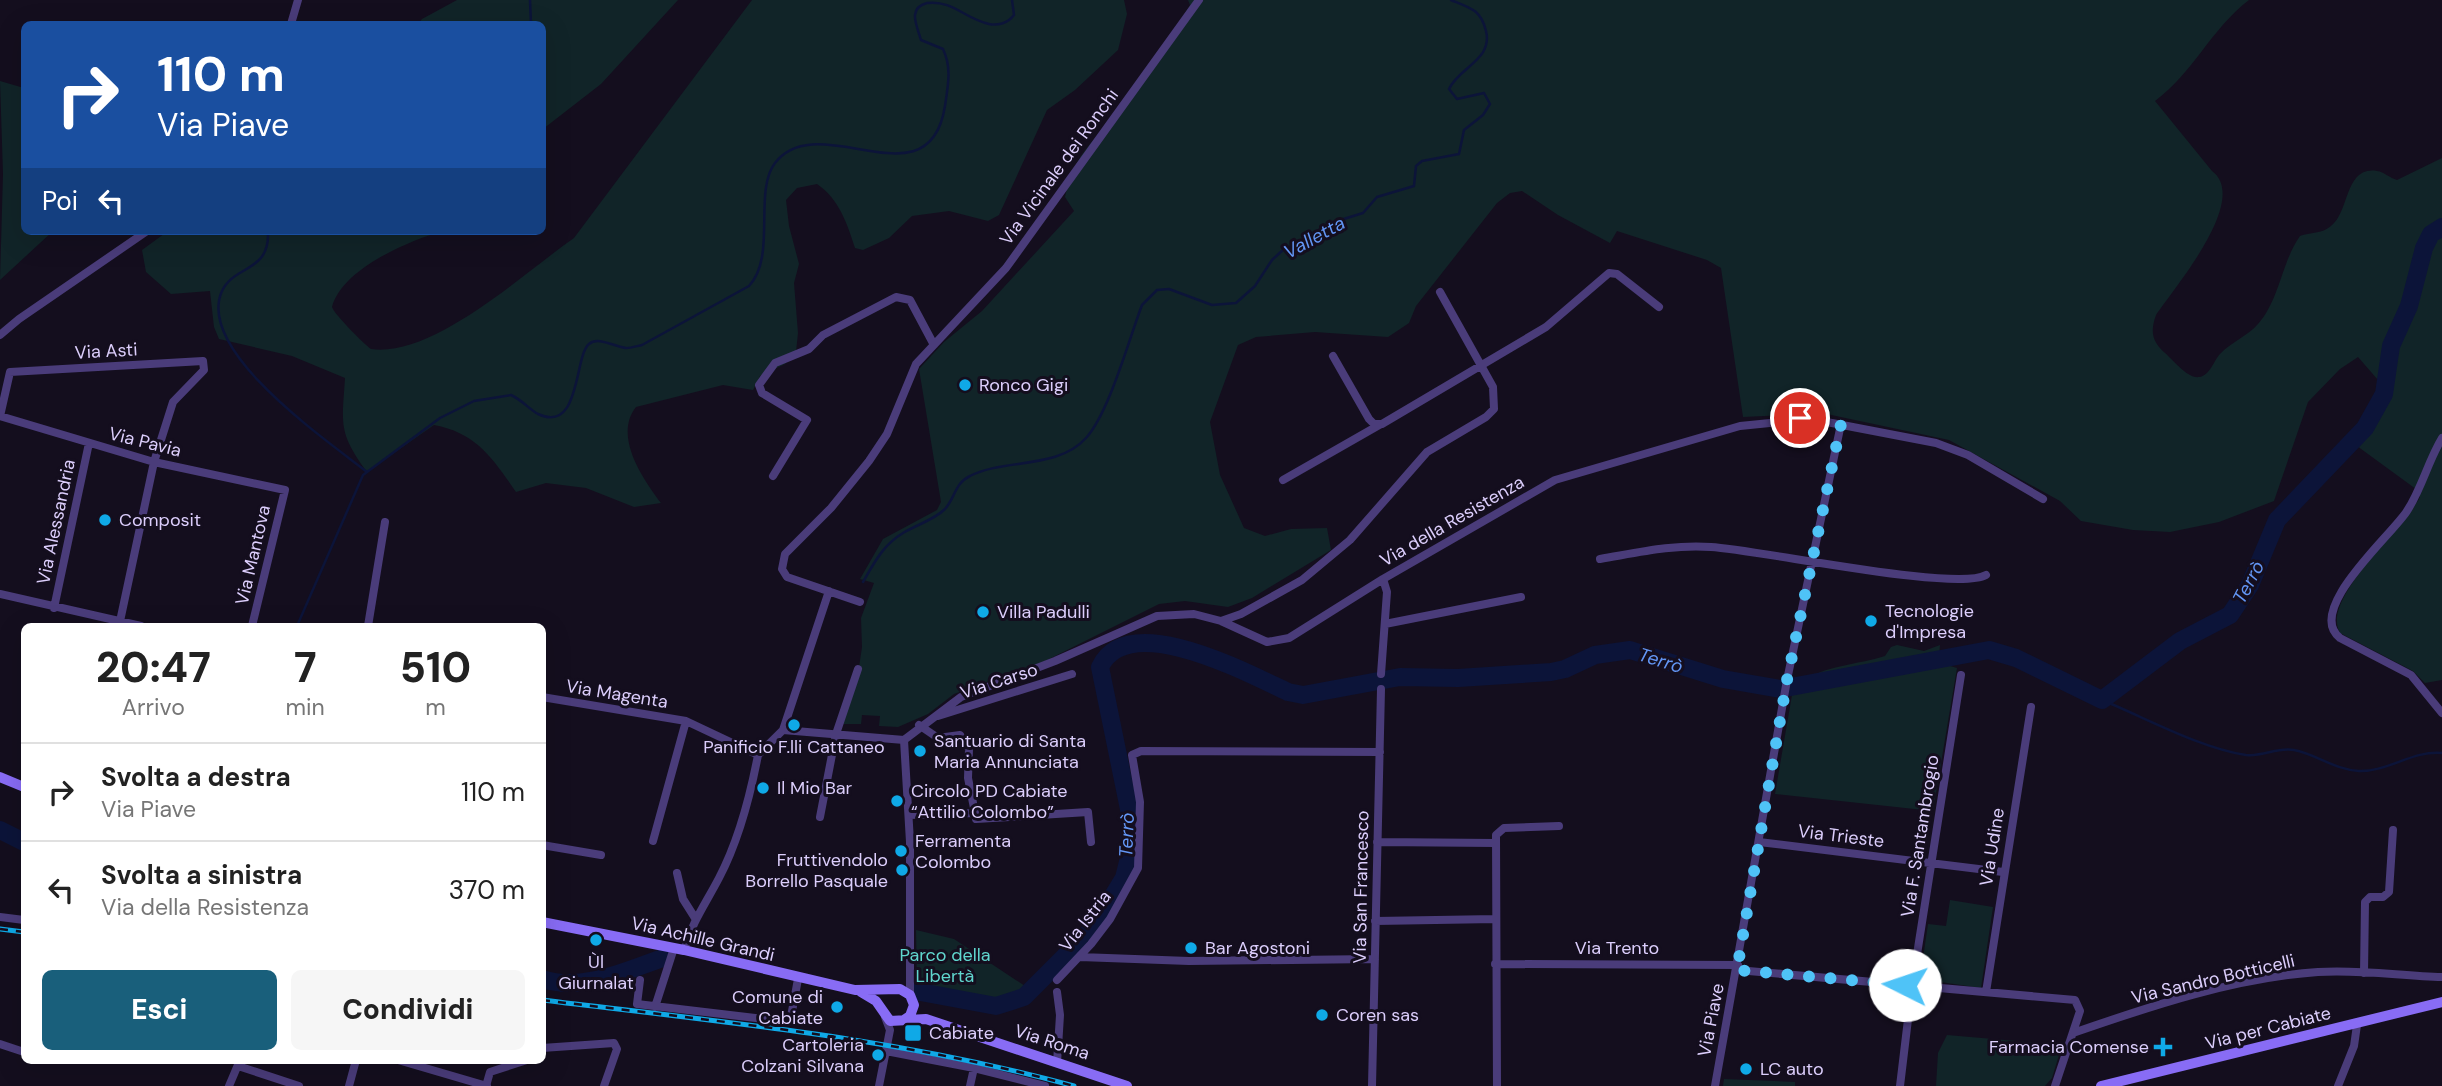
<!DOCTYPE html>
<html lang="it">
<meta charset="utf-8">
<style>
:root{--surface:#fff;--page:#f6f6f6;--text:#222;--muted:#767676;--line:#e0e0e0;--accent:#195f7b}
body{margin:0;font-family:"DM Sans",sans-serif;background:var(--page);color:var(--text);height:100vh;display:flex;flex-direction:column;font-size:26px;white-space:nowrap}
*{box-sizing:border-box;margin:0}
p{font-size:23px;color:var(--muted)}
.icon{flex:none;width:38px;height:38px;fill:none;stroke:currentColor;stroke-width:2;stroke-linecap:round;stroke-linejoin:round}
.map{position:relative;flex:1;overflow:hidden}
.details{position:absolute;left:21px;top:623px;width:525px;height:441px;display:flex;flex-direction:column;background:var(--surface);border-radius:10px;box-shadow:0 7px 28px #0002}
.details>*{flex:none}
.hud{position:absolute;left:21px;top:21px;width:525px;height:214px;border-radius:10px;box-shadow:0 7px 28px #0002;background:#1a4fa0;color:#fff;overflow:hidden}
.pin{position:absolute;display:grid;place-items:center;width:60px;height:60px;color:#fff;margin:-30px;border:4px solid #fff;border-radius:50%;box-shadow:0 2px 7px #0007}
.me{position:absolute;width:77px;margin:-38px;rotate:274deg;stroke-linejoin:round;filter:drop-shadow(0 0 5px #0008)}
.turn{display:flex;align-items:center;gap:24px;height:147px;padding:0 21px;font-size:32px}
.turn .icon{width:91px;height:91px;stroke-width:2.5}
.turn b{display:block;font-size:49px;line-height:60px}
.then{display:flex;align-items:center;height:66px;padding:0 21px;background:#0003;gap:14px;font-size:26px}
.eta{display:flex;justify-content:space-evenly;align-items:center;height:119px;text-align:center}
.eta b{font-size:42px;font-weight:800;line-height:49px}
.action{display:flex;gap:14px;margin-top:auto;padding:14px 21px}
.action a{flex:1;height:80px;border-radius:10px;background:var(--accent);color:#fff;font-size:28px;font-weight:800;line-height:80px;text-align:center}
.action a+a{background:var(--page);color:var(--text)}
ul{padding:0;list-style:none}
li{display:flex;align-items:center;gap:21px;height:98px;padding:0 21px;border-top:2px solid var(--line)}
li div{flex:1}
li b{display:block;font-size:26px}
li em{font-style:normal}
.map>svg:first-child{display:block}
.green{fill:#112428}
.lines{fill:none;stroke-linecap:round;stroke-linejoin:round}
.stream{stroke:#0c1439;stroke-width:2.5}
.river{stroke:#0c1439;stroke-width:18}
.street{stroke:#4a3c7a;stroke-width:8}
.secondary{stroke:#886cf5;stroke-width:10}
.rail-casing{stroke:#0fa9e7;stroke-width:5}
.rail{stroke:#140e1e;stroke-width:2.5;stroke-dasharray:8;stroke-linecap:butt}
.route{stroke:#4fc3f7;stroke-width:12;stroke-dasharray:0 21.6}
.poi-dot{fill:#0fa9e7;stroke:#140e1e;stroke-width:2.5}
.labels{text-anchor:middle;stroke-width:6;stroke-linejoin:round;paint-order:stroke}
.street-label{font-size:18px;fill:#dccefc;stroke:#140e1e}
.poi-label{font-size:18px;fill:#dccefc;stroke:#140e1e;text-anchor:start}
.park-label{font-size:18px;fill:#60d6ce;stroke:#140e1e}
.water-label{font-size:19px;font-style:italic;fill:#6396f5;stroke:#140e1e}
</style>
<div class="map">
<svg width="2442" height="1086" viewBox="0 0 2442 1086">
<rect width="100%" height="100%" fill="#140e1e"/>
<path class="green" d="M457,0H678L601,84L543,129L542,24H418L422,19Z
M752,0H1124L1127,14L1118,50L1075,90L1047,110L999,215L988,221L949,211L912,216L889,238L863,250L855,248C847,223 839,199 817,184L797,188L786,200L789,226L799,264L794,283L798,333L796,352L785,364L760,376L753,390L723,385L636,407C613,436 643,479 661,503L634,507L586,488L546,483L516,492C493,459 477,433 434,425L367,472C338,432 342,425 345,378L292,356L219,339L214,327L210,291L171,294L146,272L142,250L168,231H443C408,241 342,269 332,307C334,314 365,345 371,349C433,358 525,272 574,238Z
M1188,0H2249C2211,29 2193,73 2155,101L2212,171C2250,199 2175,287 2156,315C2150,332 2152,341 2165,353C2173,360 2188,379 2199,377C2210,376 2214,360 2220,354C2231,342 2248,336 2258,324C2280,299 2281,263 2300,236C2310,232 2322,234 2331,226C2350,212 2344,166 2377,171C2384,172 2390,178 2397,180L2442,158V680L2425,683L2413,671L2340,633C2320,599 2404,528 2420,497V492L2357,446L2386,401L2378,380L2358,357L2340,369L2308,402L2274,501L2219,522L2170,532L2133,530L2081,521L2060,501L1949,440L1822,413L1743,417L1721,268L1707,260L1617,231L1610,243L1558,215L1522,191L1510,193L1497,203L1416,306L1409,323L1388,337L1315,332L1256,337L1238,345L1210,422L1220,475L1244,528L1265,536L1291,529L1327,528L1331,550L1252,598L1228,607L1185,601L1159,604L1045,661L954,694L928,714L898,727L879,726L880,716L862,715L861,724H841L857,681L862,647L861,618L874,583L860,579L883,539L937,510L941,502L919,369L944,342L982,311L1074,211L1065,197C1070,171 1080,154 1098,135L1180,22L1190,5Z
M0,81L24,88V231H53L0,280L3,174Z
M1897,645L1924,651L1940,645L1939,656L1867,673L1801,683C1823,665 1858,665 1885,656L1891,647Z
M1940,663L1957,668L1933,811L1775,794L1793,689L1891,676L1905,674L1914,667Z
M1950,900L1993,907L1981,988L1920,979L1928,924L1946,926Z
M916,930L954,939L1028,988C995,1013 954,995 917,988Z
M1947,1035L2062,1045L2052,1078L2045,1086H1936L1938,1053Z
M1724,1079L1795,1082V1086H1723Z"/>
<g class="lines">
<path class="stream" d="M530,0L531,24
M268,231C270,273 235,264 222,291C195,351 328,441 367,472
M863,582C874,563 883,545 903,533C916,525 934,520 945,509C955,498 955,483 970,476C1005,458 1057,470 1086,438C1109,413 1129,339 1142,305L1157,290L1169,289L1212,305L1236,303L1255,286L1272,260L1284,249L1312,241L1334,222L1363,213L1377,197L1414,186L1416,166L1422,161L1459,154L1464,130L1483,115L1490,104L1484,93L1457,99L1449,89C1459,67 1493,60 1486,31C1481,10 1471,8 1451,0
M297,626L363,475L440,418L474,401L511,395C522,400 529,409 538,414C581,434 574,356 589,344C598,336 615,347 626,348C631,348 637,346 642,345L749,286C777,256 753,192 775,163C819,106 929,207 945,106C948,85 952,68 943,49L921,40C917,26 907,8 927,3C953,0 965,19 989,24C998,26 1008,23 1014,15L1012,0
M2102,700C2146,718 2200,748 2246,755C2263,757 2277,747 2294,750C2316,754 2335,770 2359,771C2388,772 2413,750 2442,753"/>
<path class="river" d="M0,830L24,842
M542,979C583,992 624,971 663,958
M915,991L996,1006L1024,997L1094,927L1124,878L1129,858L1130,814L1100,667C1128,608 1249,674 1288,692L1303,695L1400,677L1458,678L1551,672L1565,669L1595,655L1630,650L1723,679L1780,689L1989,650L2016,658L2102,700L2180,641L2230,615L2250,585L2277,520L2365,428L2384,394L2391,346L2409,306L2424,248L2431,234L2442,227"/>
<path class="street" d="M291,24L298,0
M0,335L19,319L147,231
M1333,356L1369,419L1374,424H1382L1546,327L1609,273L1617,274L1659,307
M0,416L10,372L203,361L204,370L173,402L154,462L119,626
M0,416L154,462L285,490L252,626
M2442,438C2428,461 2422,488 2407,511C2392,535 2304,610 2340,638L2411,675L2442,713
M773,476L807,420L762,393L759,385L775,363L809,349L823,335L896,297L910,300L934,345
M1283,480L1381,424
M1600,559C1636,553 1674,544 1711,547C1761,550 1956,592 1986,575
M0,594L141,626
M860,602L787,577L782,569L785,554L831,508L869,461L887,434L916,364L1006,268L1199,0
M54,608L89,443
M1221,621L1241,614L1302,580L1350,540L1427,452L1486,417L1494,409L1493,387L1440,292
M1385,624L1521,597
M368,626L385,522
M1381,674L1387,592L1383,579
M542,697L686,721L758,755
M938,716L1072,674
M919,725L938,738L960,735L969,749L968,778L975,813
M783,730L904,740
M904,740L961,697L1055,661L1157,616L1194,614L1221,621L1267,642L1289,638L1383,579L1555,480L1740,426L1811,419L1936,443L1968,455L2043,499
M904,740L910,842V995
M758,755L783,730L829,591
M975,813L976,819L1088,812L1091,842
M909,815L975,813
M820,817L836,734L858,669
M653,841L686,721
M1377,842L1495,843
M1759,842L2003,872
M542,845L601,855
M677,873L683,899L695,918
M0,917L24,920
M1375,921L1496,919
M684,950C692,922 706,903 719,878C739,840 750,797 758,755
M1080,957L1189,961L1375,959
M1495,964L1738,965
M1737,970L2075,1000L2080,1011L2055,1086
M2364,973L2365,902L2370,897H2383L2389,892L2393,830
M640,980L637,1004L790,1022L798,979
M1057,980L1091,944L1110,919L1138,868L1140,802L1132,755L1141,751L1380,752
M1057,992L1060,1015L1057,1063
M1986,992L2031,707
M655,1007L674,948
M2073,1033C2151,1006 2234,978 2318,972C2359,969 2401,976 2442,977
M0,1044L24,1052
M542,1048L614,1043L617,1049L604,1086
M886,1051L974,1068L1045,1086
M398,1060L487,1086
M238,1066L299,1086
M229,1086L240,1060
M349,1086L356,1060
M486,1086L490,1072L527,1060
M879,1086L890,1030L885,1017
M970,1086L974,1068
M1372,1086L1381,689
M1497,1086L1496,835L1504,828L1559,826
M1715,1086L1787,680L1841,424
M1900,1086L1912,986L1961,675
M2338,1086L2354,1046L2357,1025"/>
<path class="secondary" d="M0,777L24,787
M542,922L684,950L855,990L900,989L910,995L914,1005L910,1016L904,1020
M861,992L876,1001L890,1021L926,1019L1127,1086
M2101,1086L2442,1002"/>
<defs>
<path id="rail" d="M0,929L24,932
M542,1000C722,1022 899,1038 1074,1086"/>
</defs>
<use href="#rail" class="rail-casing"/>
<use href="#rail" class="rail"/>
</g>
<g class="lines">
<path class="route" d="M1800,418L1841,424L1787,680L1737,970L1905,985"/>
</g>
<g class="poi-dot">
<circle cx="965" cy="385" r="7"/>
<circle cx="105" cy="520" r="7"/>
<circle cx="983" cy="612" r="7"/>
<circle cx="1871" cy="621" r="7"/>
<circle cx="794" cy="725" r="7"/>
<circle cx="920" cy="751" r="7"/>
<circle cx="763" cy="788" r="7"/>
<circle cx="897" cy="801" r="7"/>
<circle cx="901" cy="851" r="7"/>
<circle cx="902" cy="870" r="7"/>
<circle cx="596" cy="940" r="7"/>
<circle cx="1191" cy="948" r="7"/>
<circle cx="837" cy="1007" r="7"/>
<circle cx="1322" cy="1015" r="7"/>
<rect x="904" y="1024" width="18" height="18" rx="3.5"/>
<path d="M2159.5 1036.5h7v7h7v7h-7v7h-7v-7h-7v-7h7z"/>
<circle cx="878" cy="1055" r="7"/>
<circle cx="1746" cy="1069" r="7"/>
</g>
<g class="labels">
<g class="street-label">
<text transform="translate(1059 167) rotate(-54)" y="6">Via Vicinale dei Ronchi</text>
<text transform="translate(106 351) rotate(-3)" y="6">Via Asti</text>
<text transform="translate(145 442) rotate(14)" y="6">Via Pavia</text>
<text transform="translate(1452 521) rotate(-30)" y="6">Via della Resistenza</text>
<text transform="translate(56 522) rotate(-78)" y="6">Via Alessandria</text>
<text transform="translate(253 555) rotate(-77)" y="6">Via Mantova</text>
<text transform="translate(999 681) rotate(-18)" y="6">Via Carso</text>
<text transform="translate(617 694) rotate(9)" y="6">Via Magenta</text>
<text transform="translate(1841 836) rotate(7)" y="6">Via Trieste</text>
<text transform="translate(1920 836) rotate(-81)" y="6">Via F. Santambrogio</text>
<text transform="translate(1992 847) rotate(-81)" y="6">Via Udine</text>
<text transform="translate(1361 887) rotate(-89)" y="6">Via San Francesco</text>
<text transform="translate(1085 921) rotate(-52)" y="6">Via Istria</text>
<text transform="translate(703 939) rotate(13)" y="6">Via Achille Grandi</text>
<text x="1617" y="954">Via Trento</text>
<text transform="translate(2213 979) rotate(-13)" y="6">Via Sandro Botticelli</text>
<text transform="translate(1711 1020) rotate(-79)" y="6">Via Piave</text>
<text transform="translate(2268 1028) rotate(-14)" y="6">Via per Cabiate</text>
<text transform="translate(1052 1042) rotate(18)" y="6">Via Roma</text>
</g>
<g class="poi-label">
<text x="979" y="391">Ronco Gigi</text>
<text x="119" y="526">Composit</text>
<text x="1885" y="617">Tecnologie<tspan x="1885" dy="21">d'Impresa</tspan></text>
<text x="997" y="618">Villa Padulli</text>
<text x="934" y="747">Santuario di Santa<tspan x="934" dy="21">Maria Annunciata</tspan></text>
<text x="794" y="753" text-anchor="middle">Panificio F.lli Cattaneo</text>
<text x="777" y="794">Il Mio Bar</text>
<text x="911" y="797">Circolo PD Cabiate<tspan x="911" dy="21">“Attilio Colombo”</tspan></text>
<text x="915" y="847">Ferramenta<tspan x="915" dy="21">Colombo</tspan></text>
<text x="888" y="866" text-anchor="end">Fruttivendolo<tspan x="888" dy="21">Borrello Pasquale</tspan></text>
<text x="1205" y="954">Bar Agostoni</text>
<text x="596" y="968" text-anchor="middle">Ùl<tspan x="596" dy="21">Giurnalat</tspan></text>
<text x="823" y="1003" text-anchor="end">Comune di<tspan x="823" dy="21">Cabiate</tspan></text>
<text x="1336" y="1021">Coren sas</text>
<text x="929" y="1039">Cabiate</text>
<text x="864" y="1051" text-anchor="end">Cartoleria<tspan x="864" dy="21">Colzani Silvana</tspan></text>
<text x="2149" y="1053" text-anchor="end">Farmacia Comense</text>
<text x="1760" y="1075">LC auto</text>
</g>
<g class="park-label">
<text x="945" y="961">Parco della<tspan x="945" dy="21">Libertà</tspan></text>
</g>
<g class="water-label">
<text transform="translate(1314 237) rotate(-29)" y="7">Valletta</text>
<text transform="translate(2248 582) rotate(-62)" y="7">Terrò</text>
<text transform="translate(1661 660) rotate(17)" y="7">Terrò</text>
<text transform="translate(1126 835) rotate(-88)" y="7">Terrò</text>
</g>
</g>
</svg>
<div class="pin" style="left:1800px;top:418px;background:#d93025"><svg class="icon" aria-label="arrive" viewBox="0 0 24 24"><path d="M6 21V4h12l-3 4 3 4H6"/></svg></div>
<svg class="me" style="left:1905px;top:985px" viewBox="-20 -20 40 40"><circle r="19" fill="#fff"/><path d="M0-13L10 11 0 6-10 11z" fill="#4fc3f7"/></svg>
<div class="hud">
<div class="turn"><svg class="icon" aria-label="right" viewBox="0 0 24 24"><path d="M7 20v-9h11M14 6l5 5-5 5"/></svg><div><b>110 m</b>Via Piave</div></div>
<div class="then">Poi<svg class="icon" aria-label="left" viewBox="0 0 24 24"><path d="M17 20v-9H6M10 6l-5 5 5 5"/></svg></div>
</div>
<section class="details">
<div class="eta">
<div><b>20:47</b><p>Arrivo</p></div>
<div><b>7</b><p>min</p></div>
<div><b>510</b><p>m</p></div>
</div>
<ul>
<li><svg class="icon" aria-label="right" viewBox="0 0 24 24"><path d="M7 20v-9h11M14 6l5 5-5 5"/></svg><div><b>Svolta a destra</b><p>Via Piave</p></div><em>110 m</em></li>
<li><svg class="icon" aria-label="left" viewBox="0 0 24 24"><path d="M17 20v-9H6M10 6l-5 5 5 5"/></svg><div><b>Svolta a sinistra</b><p>Via della Resistenza</p></div><em>370 m</em></li>
</ul>
<div class="action"><a>Esci</a><a>Condividi</a></div>
</section>
</div>
